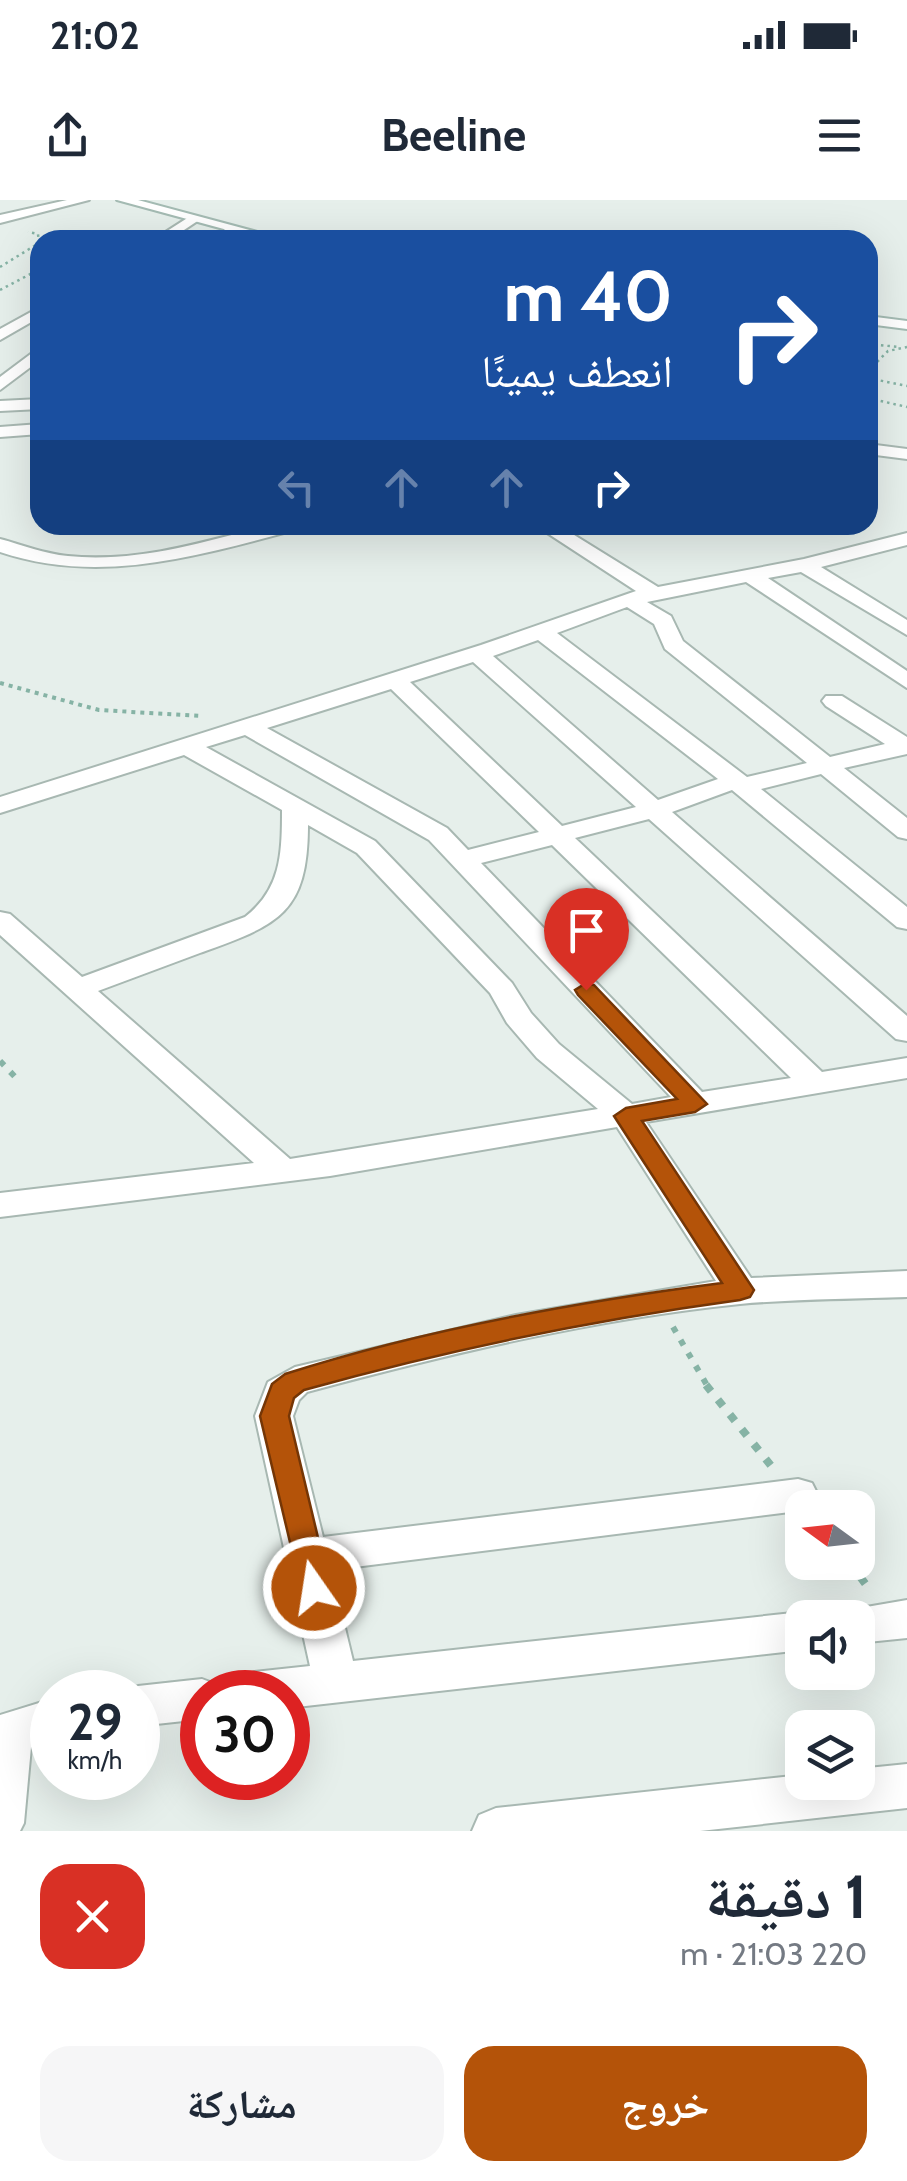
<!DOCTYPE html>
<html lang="ar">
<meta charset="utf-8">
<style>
:root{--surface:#fff;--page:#f6f6f7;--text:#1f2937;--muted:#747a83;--accent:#b45309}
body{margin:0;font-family:Cabin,"Noto Naskh Arabic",sans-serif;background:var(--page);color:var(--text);direction:rtl;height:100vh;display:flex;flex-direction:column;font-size:38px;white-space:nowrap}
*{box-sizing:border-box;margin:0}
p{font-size:32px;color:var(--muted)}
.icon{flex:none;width:55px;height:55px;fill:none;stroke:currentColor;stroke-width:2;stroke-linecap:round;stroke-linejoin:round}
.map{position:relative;height:1631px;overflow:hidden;direction:ltr}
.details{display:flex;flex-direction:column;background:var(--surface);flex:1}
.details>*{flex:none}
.banner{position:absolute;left:30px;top:30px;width:848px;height:305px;border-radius:30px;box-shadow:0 10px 40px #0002;direction:rtl;background:#1a4fa0;color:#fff;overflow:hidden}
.needle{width:65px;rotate:285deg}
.controls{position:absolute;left:785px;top:1290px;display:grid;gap:20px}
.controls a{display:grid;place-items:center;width:90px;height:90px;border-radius:20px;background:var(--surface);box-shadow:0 10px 40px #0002;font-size:50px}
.speed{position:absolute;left:30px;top:1470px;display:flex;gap:20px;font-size:50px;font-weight:700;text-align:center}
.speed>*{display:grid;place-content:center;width:130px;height:130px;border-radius:50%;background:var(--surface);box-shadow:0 10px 40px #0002;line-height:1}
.speed small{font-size:25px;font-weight:400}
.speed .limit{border:15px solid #d22;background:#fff;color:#111}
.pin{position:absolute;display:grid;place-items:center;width:85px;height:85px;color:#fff;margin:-102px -42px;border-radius:50% 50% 50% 0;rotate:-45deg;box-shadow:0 0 10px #0007}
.pin .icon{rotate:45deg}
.me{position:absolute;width:110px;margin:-55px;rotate:347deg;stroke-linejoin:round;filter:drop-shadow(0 0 8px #0008)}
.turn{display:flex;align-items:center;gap:35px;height:210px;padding:0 40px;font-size:45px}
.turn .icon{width:130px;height:130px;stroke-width:2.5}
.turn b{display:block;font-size:70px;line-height:85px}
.lanes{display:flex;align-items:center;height:95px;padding:0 40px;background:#0003;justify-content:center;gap:50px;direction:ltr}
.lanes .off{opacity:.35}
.round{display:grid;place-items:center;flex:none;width:105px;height:105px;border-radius:30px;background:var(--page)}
.head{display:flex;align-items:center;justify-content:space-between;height:170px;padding:0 40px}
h1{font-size:60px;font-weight:800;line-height:75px}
.cta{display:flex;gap:20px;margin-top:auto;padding:20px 40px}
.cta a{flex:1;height:115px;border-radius:30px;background:var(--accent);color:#fff;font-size:40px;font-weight:800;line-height:115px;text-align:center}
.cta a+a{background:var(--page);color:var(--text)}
.status{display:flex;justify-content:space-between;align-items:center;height:70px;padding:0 50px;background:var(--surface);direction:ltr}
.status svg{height:28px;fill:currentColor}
header{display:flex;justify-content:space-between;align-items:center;height:130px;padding:0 40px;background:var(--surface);font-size:45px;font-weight:800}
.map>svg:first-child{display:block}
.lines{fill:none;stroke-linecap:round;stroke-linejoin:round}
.street-casing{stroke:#a8b8b2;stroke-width:4}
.secondary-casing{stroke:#a4bbb3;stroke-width:4}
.path-far3{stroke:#86b3a5;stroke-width:2.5;stroke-dasharray:2.5 4;stroke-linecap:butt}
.path-far2{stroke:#86b3a5;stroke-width:4;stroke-dasharray:4 5;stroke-linecap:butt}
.path-far1{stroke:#86b3a5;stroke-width:6;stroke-dasharray:6 9;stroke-linecap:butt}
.path{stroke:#86b3a5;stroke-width:8;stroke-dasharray:8 11;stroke-linecap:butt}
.street{fill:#fff;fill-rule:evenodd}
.secondary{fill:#fff;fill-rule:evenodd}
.route{fill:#b45309;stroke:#753606;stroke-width:2.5}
</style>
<div class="status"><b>21:02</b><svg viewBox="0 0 49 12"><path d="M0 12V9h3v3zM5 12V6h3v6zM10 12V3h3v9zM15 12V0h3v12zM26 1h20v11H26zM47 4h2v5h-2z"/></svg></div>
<header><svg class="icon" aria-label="menu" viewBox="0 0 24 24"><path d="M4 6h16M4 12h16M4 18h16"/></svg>Beeline<svg class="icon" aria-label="share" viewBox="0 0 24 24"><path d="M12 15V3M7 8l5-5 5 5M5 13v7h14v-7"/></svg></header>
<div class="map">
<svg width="907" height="1631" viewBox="0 0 907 1631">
<rect width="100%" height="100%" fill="#e6efeb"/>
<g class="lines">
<defs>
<path id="street" d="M67,0H89L0,23V15Z
M189,17L199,20L169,40H153Z
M228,27L239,30L226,40H210Z
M40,107V117L0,140V129Z
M40,147V160L0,190V177Z
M40,199V209L0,211V201Z
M40,224V234L0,237V227Z
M868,244L907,249V259L868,254Z
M269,325H302L299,329C200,355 101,386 0,352V339C23,345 44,354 68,356C136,363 205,342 269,325Z
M535,325H558L658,387L804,359L907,333V345L821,367L907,420V435L801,372L768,378L907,471V488L746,382L647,402L671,416L683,441L830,557L885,544L826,506L822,501L826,496H842L907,537V554L844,568L907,618V639L898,637L821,574L761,589L907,707V729L897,727L732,590L672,612L907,816V841L896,839L649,619L575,638L822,872L907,858V878L646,922L751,1078L907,1071V1097C852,1099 795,1099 740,1104C594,1119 448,1154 307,1192L299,1200L293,1216L323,1337L798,1279L812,1283L818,1295L812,1307L798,1311L331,1370L353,1461L802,1412L817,1418H802V1450L288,1508V1492H232L238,1478L254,1472L310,1466L255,1216L268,1182L295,1167L516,1115L716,1081L617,927L330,976L0,1017V993L254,963L0,735V712L10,714L82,777L245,717C281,689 282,654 282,610L184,555L0,613V597L481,445L636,391ZM627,407L654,424L665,449L807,563L747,577L557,433ZM538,440L718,579L658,600L493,456ZM473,462L636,607L562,626L410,482ZM391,489L539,632L468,650L447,628L267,528ZM245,535L429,640L671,897L632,904L559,844L531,813L512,783L375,641L206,547ZM308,625L357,653L490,793L507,823L537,858L598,909L290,959L98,791C132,778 166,766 200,753C276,725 308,716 308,625ZM552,645L791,878L702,892L481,663Z
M907,1400V1438L858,1443V1418H839L843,1411Z
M202,1479L218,1485L221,1492H202V1519L138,1526V1492H122L138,1486Z
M52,1499V1540L31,1547L24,1623L20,1631H0V1515Z
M907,1564V1608L700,1631H472L479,1615L496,1608L802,1575V1582H858V1569Z"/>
<path id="secondary" d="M117,0H138L287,40H264Z
M868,116L907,121V129L868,124Z"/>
</defs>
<use href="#street" class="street-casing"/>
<use href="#secondary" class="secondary-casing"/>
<path class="path-far3" d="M0,67L39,43L38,34L28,32
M0,90L40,69
M868,144L899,147
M868,171L888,151L907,147
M868,178L907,186
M868,198L907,207"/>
<path class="path-far2" d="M0,483L99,510L201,516"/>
<path class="path-far1" d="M0,861L18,880
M673,1127L708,1187"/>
<path class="path" d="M706,1185L773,1268
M849,1362L870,1390"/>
<use href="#street" class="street"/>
<use href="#secondary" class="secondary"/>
</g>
<path class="route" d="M586,783L594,785L707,904L695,912L642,921L754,1090L750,1097L740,1100C593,1120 447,1150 304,1190L294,1198L289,1216L330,1388L326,1397L314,1401L303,1397L260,1216L272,1184L285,1174C425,1129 576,1102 722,1083L614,916L626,908L677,899L578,795L575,790Z"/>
</svg>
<div class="controls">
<a><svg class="needle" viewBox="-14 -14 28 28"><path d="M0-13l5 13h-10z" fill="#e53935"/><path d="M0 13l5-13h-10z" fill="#747a83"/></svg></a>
<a><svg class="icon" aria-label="sound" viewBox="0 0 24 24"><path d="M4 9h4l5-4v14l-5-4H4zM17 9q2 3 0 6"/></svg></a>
<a><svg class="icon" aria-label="layers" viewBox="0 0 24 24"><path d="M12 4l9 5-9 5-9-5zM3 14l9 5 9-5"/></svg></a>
</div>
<div class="speed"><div>29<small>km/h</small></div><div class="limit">30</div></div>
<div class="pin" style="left:586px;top:790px;background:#d93025"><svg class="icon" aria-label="arrive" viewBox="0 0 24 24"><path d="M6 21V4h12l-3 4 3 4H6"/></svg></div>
<svg class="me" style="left:314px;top:1388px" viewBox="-20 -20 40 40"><circle r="17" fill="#b45309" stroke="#fff" stroke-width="3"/><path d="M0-11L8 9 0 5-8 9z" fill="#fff"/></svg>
<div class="banner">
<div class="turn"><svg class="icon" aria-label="right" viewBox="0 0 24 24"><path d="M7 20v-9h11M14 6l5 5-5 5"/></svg><div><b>40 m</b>انعطف يمينًا</div></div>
<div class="lanes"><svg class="icon off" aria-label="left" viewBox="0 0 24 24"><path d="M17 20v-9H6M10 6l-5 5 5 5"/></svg><svg class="icon off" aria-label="ahead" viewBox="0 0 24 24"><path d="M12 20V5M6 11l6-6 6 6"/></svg><svg class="icon off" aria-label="ahead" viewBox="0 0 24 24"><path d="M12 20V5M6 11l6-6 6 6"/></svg><svg class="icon" aria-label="right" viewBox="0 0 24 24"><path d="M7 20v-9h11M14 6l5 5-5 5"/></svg></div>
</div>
</div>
<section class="details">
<div class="head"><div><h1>1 دقيقة</h1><p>220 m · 21:03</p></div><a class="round" style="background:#d93025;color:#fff"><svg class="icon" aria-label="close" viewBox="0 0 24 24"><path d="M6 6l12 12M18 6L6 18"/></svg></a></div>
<div class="cta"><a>خروج</a><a>مشاركة</a></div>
</section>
